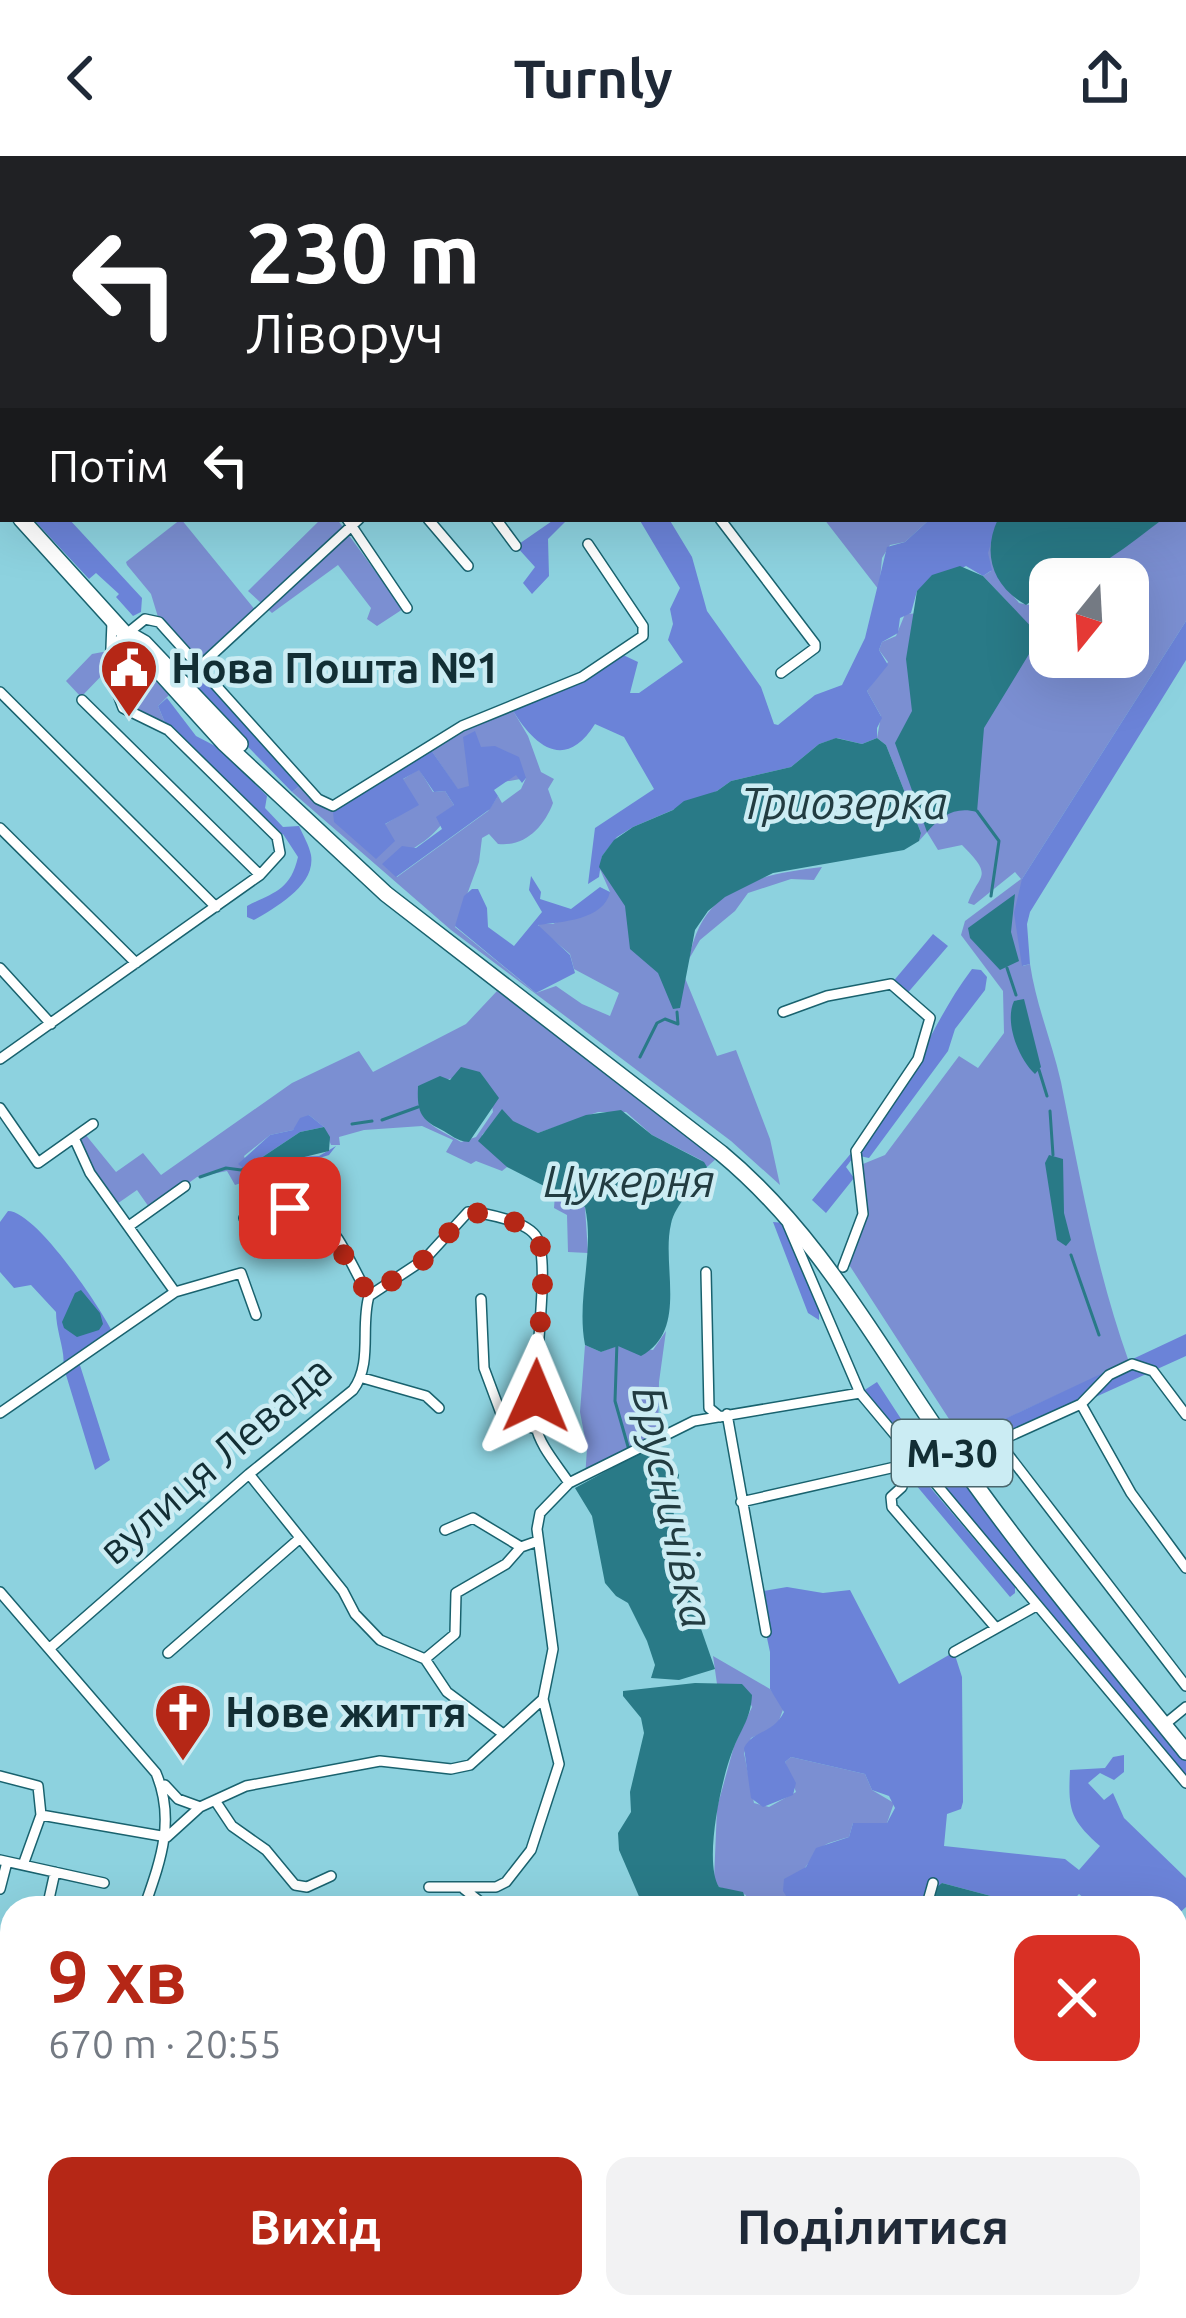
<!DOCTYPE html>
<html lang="uk">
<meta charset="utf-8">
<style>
:root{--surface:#fff;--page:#f2f2f3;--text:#1f2937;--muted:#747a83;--accent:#b52716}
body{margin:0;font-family:Ubuntu,sans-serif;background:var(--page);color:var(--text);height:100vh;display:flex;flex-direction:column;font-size:45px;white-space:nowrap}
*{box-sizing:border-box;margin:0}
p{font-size:39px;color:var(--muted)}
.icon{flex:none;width:66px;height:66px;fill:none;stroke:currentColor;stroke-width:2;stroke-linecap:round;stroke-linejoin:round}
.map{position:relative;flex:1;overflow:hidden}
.sheet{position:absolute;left:0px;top:1740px;width:1188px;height:423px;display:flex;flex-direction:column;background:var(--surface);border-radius:36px 36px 0 0;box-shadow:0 12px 48px #0002}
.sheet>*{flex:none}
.guide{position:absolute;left:0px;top:0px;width:1188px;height:366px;box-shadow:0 12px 48px #0002;background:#202124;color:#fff;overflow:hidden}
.needle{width:78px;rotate:198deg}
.buttons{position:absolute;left:1029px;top:402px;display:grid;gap:24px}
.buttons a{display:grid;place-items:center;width:120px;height:120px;border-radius:24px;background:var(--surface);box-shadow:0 12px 48px #0002;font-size:60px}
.pin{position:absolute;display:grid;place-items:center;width:102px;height:102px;color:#fff;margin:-51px;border-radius:24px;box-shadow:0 6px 18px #0006}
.me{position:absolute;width:132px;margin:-66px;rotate:1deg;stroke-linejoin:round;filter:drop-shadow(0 0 9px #0008)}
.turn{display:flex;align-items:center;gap:42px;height:252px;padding:0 48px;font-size:54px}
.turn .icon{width:156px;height:156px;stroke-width:2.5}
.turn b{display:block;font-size:84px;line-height:102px}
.then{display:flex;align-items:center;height:114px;padding:0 48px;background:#0003;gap:24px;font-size:45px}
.round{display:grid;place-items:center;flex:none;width:126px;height:126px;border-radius:24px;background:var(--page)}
.head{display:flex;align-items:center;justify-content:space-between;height:204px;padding:0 48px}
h1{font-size:72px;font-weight:700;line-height:90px;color:var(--accent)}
.action{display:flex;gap:24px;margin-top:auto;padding:24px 48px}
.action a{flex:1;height:138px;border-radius:24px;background:var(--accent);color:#fff;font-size:48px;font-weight:700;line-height:138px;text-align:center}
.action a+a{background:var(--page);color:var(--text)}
header{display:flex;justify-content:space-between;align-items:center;height:156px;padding:0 48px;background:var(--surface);font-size:54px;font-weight:700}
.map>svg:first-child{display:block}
.green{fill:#7b8fd2;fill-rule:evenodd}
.forest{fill:#6b83d8}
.water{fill:#297a87}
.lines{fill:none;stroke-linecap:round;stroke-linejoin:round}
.stream{stroke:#297a87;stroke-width:3}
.minor-casing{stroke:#19626e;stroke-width:12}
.highway-casing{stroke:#19626e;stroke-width:18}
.minor{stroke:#fff;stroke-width:9}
.highway{stroke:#fff;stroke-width:15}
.tram{stroke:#50808a;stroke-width:3}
.route{stroke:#b52716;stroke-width:21;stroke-dasharray:0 37.8}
.labels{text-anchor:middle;stroke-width:9;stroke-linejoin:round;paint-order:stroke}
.shield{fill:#cbecf3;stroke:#4a676d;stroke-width:3}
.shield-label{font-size:39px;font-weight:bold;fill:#122e34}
.poi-label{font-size:42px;font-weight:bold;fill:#122e34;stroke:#cbecf3;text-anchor:start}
.street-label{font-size:42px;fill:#122e34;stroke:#cbecf3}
.water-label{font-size:45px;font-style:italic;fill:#223c41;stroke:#cbecf3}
</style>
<header><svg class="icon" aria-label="back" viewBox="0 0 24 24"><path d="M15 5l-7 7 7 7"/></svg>Turnly<svg class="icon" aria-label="share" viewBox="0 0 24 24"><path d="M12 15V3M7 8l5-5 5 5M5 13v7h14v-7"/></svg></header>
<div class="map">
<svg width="1186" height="2162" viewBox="0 0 1186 2162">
<rect width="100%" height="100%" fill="#8dd2df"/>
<path class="green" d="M551,0H1186V107L1185,3Z
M1186,345V465L1022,723L1023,810L1030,808C1036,849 1052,886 1061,926C1080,1021 1096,1114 1129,1206L962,1283L846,1104L860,1068L858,1010L885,999L959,900L978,912L1004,877L1003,835L961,779L965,765L1021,723L1015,716L974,749L968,747C979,717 995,722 962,689L938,694L927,676L919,685L921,677L886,589L877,582L881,560L867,535L888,506L879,494L882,486L896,480L905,458L1013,452L983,420L991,415L979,363H1013C1005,400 993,416 1019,447L1029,449L1050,431V501H1128V423H1066L1101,407L1163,363H1185Z
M181,363L256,455L200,505L158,461L151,438L127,409L126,406Z
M321,363H337L403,453L377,470L367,463L371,452L338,409L272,457L248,435Z
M824,363H930L905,386L890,389L882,402L879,434Z
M124,492L169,539L158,550L168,574L131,559L109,512L81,541L66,525L92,498Z
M512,553L528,580L541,616L554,623L548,633L553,647C544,671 525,691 498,688L489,678L482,682L479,706L455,771L536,837L556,830L582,848L610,860L619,837L574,813L570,798L538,771L540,767L553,768L610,736L599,711L603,705L680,835L685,822L717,900L736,894L770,983L780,1029L731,985L451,774L292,636L302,628L314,641L384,669L409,653L402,624L419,613L433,636L445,635L454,649C438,681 415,693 383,708L397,721L488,655L498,640L502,647L521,633L526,622L458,634L429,591L462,570Z
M822,711L814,724L791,723L748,737L735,755L700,784L689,803C703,730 756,719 822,711Z
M497,835L718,1001L707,1011L701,1004L652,979L626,956H598L538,977C516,970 501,958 482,979L507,1011L502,1015L476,1005L471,1008L446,996L453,984L422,970L364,974L339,981L340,989H331L324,971L309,959L293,974L270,979L244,1000L250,1019L256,1022L235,1029L227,1015L197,1021L151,1054L137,1034L114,1050L75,984L85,978L116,1016L143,997L161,1019L292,927L359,895L373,916L466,868ZM480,916L489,930L493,956L476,981L461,986C432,969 417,968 418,930Z
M555,1038L585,1051L588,1097L568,1096L567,1059L554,1052Z
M666,1175L659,1226L658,1287L585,1322L587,1293L580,1256L585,1189L601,1196L618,1189L653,1194Z
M713,1500L770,1533L784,1551L777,1570L751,1582L744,1597L754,1647L769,1651L796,1636L785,1606L791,1601L865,1618L872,1634L894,1647L887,1667H853L849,1681C817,1690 824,1688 804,1713L819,1742L815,1752H743L746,1739L719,1731L714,1724L717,1652L734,1590L752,1551L742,1528H717Z"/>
<path class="forest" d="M33,363H69L142,442L141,456L133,460L116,441L119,438L96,417L89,423Z
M555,363H568L548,383L549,420L532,438L523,427L535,411L516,390Z
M639,363H669L692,401L707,455L761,531L774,568L778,569L815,539L842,529L865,482L887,391L905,386L930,363H998L988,397L992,414L983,420L966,410L917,435L911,457L900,462L898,477L882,486L879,494L888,509L867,535L882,562L877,572V582L862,588L837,582L819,588L791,611L731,625L717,635L633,671L617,681L602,700L599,721L588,728L595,672L654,633L624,581L595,568C565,616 534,590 512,553L621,498L638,506L630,537H639L683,506L668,484L673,468L670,453L680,432Z
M1186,465V504L1030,756L1027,768L1030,808L1022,810L1014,757L1022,723Z
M198,512L302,628L292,636L184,525Z
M167,542L196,580L221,593L267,640L265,652L283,671L299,670C303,679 309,689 311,699C316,729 276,751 254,764L247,761V750C274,736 290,735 298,701L283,678L277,681L168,574L158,550Z
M475,575L481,591L495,590L519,601L526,622L522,627L516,619L494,634L498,640L490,653L396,721L382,708L402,690L416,692L442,673L436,661L454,649L445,635L434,636L419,614L403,623L419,649L385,668L395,685L376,703L334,666L333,656L339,648L429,591L458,633L469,630L463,581Z
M531,720L541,736L540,743L571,753L600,731L610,736C604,764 561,766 538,769L570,799L575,817L536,837L455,770L464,740L472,733H478L487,752L488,771L514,790L542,756L529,734Z
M933,778L948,790L905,840L891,828Z
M972,813L981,814L987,821L985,834L955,873L948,895L869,1002L855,999L846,1011L854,1022L826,1057L812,1044C850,998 890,954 919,902C936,871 950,842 972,813Z
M309,959L324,971L300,976L261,1002L319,1000L336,990L329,999L256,1022L238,1008L270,979L293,974L300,962Z
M8,1055C36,1055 100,1151 113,1177L78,1203L110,1304L95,1314L63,1209C66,1197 56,1175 56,1156L31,1129L14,1132L0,1116V1066Z
M773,1066L785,1067L819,1154V1164L808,1157Z
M1186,1178V1200L972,1297L962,1283Z
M877,1226L905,1269L896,1276L939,1329L958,1314L1186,1603V1627L860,1237Z
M912,1310L1015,1431V1437L1010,1441L905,1316V1311Z
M787,1431L823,1437L850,1434L899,1528L954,1496L962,1521L963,1646L961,1653L947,1658L944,1690L1065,1703L1079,1714L1100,1690C1070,1663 1068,1654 1070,1614L1105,1612L1113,1601L1124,1599V1616L1114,1624L1100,1617L1088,1627L1104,1644L1113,1637L1124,1662L1186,1722V1751L1176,1760V1752H1096L1079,1738L1066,1752H1007L991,1740L942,1727L930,1752L815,1751L790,1746L783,1735L784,1723L806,1711L816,1692L849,1681L853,1667H887L895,1652L889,1640L872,1634L865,1618L791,1601L785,1606L796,1627L793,1639L763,1651L751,1642L744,1592C754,1573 772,1579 784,1556L770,1533V1496L757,1436Z
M398,2151H471L481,2162H344Z
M596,2151H682V2162H596Z"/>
<path class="water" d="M998,363H1163C1130,387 1092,423 1050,423V431L1026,449C992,430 982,397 998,363Z
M960,410L983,420L1040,480L984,572L977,656C955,650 941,660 927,676L895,587L912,555L906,503L917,435L932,419Z
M836,582L862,588L877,582L886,589L921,677L919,685L904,694L773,717L725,741L708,755L695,774L680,852L673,853L658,817L630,793L625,750L599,711L602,700L614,684L633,671L673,654L684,645L717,635L731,625L791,611L819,588Z
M1015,738L1011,776L1019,805L1000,814L970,782L968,772Z
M1024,843L1041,911L1035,918C1019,903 1004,867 1014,845Z
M461,911L480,916L499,942L469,986C456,985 452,979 440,973C419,963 417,953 418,930L440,920L450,924Z
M502,953L513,965L538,977L586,959L621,954L652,979L704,1006L707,1011C697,1029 675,1048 671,1068C661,1110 689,1174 641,1200L618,1190L601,1196L585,1189C576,1142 595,1096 585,1051L507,1011L478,985Z
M324,971L330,981L329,995L259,1012L261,1002L300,976Z
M1049,999L1063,1003L1064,1057L1071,1084L1066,1090L1057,1084L1045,1007Z
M81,1134L100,1157L103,1168L99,1174L77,1181L64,1172L62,1166L75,1137Z
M658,1287L662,1304L672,1307L679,1319L673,1352L682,1418L715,1513L679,1524L651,1522L655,1509L647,1485L628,1447L616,1440L605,1427L592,1360L575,1332Z
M695,1527L742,1528L752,1539C751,1561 742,1572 734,1591C722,1619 703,1706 719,1731L743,1736L747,1748L743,1752H644L619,1694L618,1677L631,1656L630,1636L644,1577L641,1562L623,1540V1535Z
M942,1727L991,1740L1007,1752H930L936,1732Z"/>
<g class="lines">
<path class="stream" d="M977,655L999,685L991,740
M1007,812L1016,839
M640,901L657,867L665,863L678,868L677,856
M1039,914L1047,940
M1050,955L1053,999
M382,964L418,951
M352,968L372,965
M200,1021L226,1012L241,1014L260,1005
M1071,1099L1099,1179
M617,1186L615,1245L629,1294
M646,2162V2151"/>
<defs>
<path id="minor" d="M508,0L510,3
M347,363L407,452
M428,363L468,410
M496,363L516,390
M720,363L815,488V492L781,517
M113,489L145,463L159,466L318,643L333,650L462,570L582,521L643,480V470L588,388
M200,510L359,363
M0,536L216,751
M82,544L260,719
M0,672L136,807
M0,812L51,868
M783,856L827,840L891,828L930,862L918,903L856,995L863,1058L843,1111
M0,903L260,719L280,697L277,681L168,574L123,552L110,517L112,466
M0,952L38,1007L93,968
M75,984L90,1017L175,1136
M244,1062L254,1050C338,1054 331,1073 369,1140
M788,1069L860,1237L1186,1627
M129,1070L185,1030
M706,1116L709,1252L720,1261
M369,1140L425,1103L468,1056C485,1057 528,1065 537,1082C552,1109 530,1227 536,1270C539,1289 558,1310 569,1327
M481,1143L484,1212L503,1263L536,1273
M363,1222L426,1240L439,1252
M1081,1248L1131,1337L1186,1412
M0,1257L175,1136L241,1117L256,1159
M727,1258L766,1476
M997,1284L1186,1530
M966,1300L1081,1248L1109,1219L1132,1208L1153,1215L1186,1259
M901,1311L902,1331L891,1341L892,1351L996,1472
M249,1318L343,1435L355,1458L380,1484L425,1503L447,1536L502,1577
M741,1346L904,1309
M445,1374L473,1362L521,1391
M0,1436L156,1617C176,1665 160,1706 144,1752
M50,1492L249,1318L353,1234C373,1207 360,1170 369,1140
M954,1496L1036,1450
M168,1497L299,1383
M425,1503L455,1478L456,1437L506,1408L521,1391L538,1385
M1164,1569L1186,1551
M0,1620L38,1630L41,1659
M165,1629L178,1643L200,1651
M216,1646L232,1670L266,1694L295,1729L307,1731L331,1720
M0,1704L104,1727
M23,1709L41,1659L167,1681L200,1651L246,1630L380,1605L451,1613L470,1609L543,1543L553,1493L537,1373L540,1357L569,1327L694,1265L860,1237
M429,1731H496L506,1726L531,1694L559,1608L543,1543
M0,1733L7,1706
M464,1733L488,1752
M47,1752L55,1716
M926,1752L933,1727
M0,1920L12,1923
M1176,1994L1186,1983
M0,2002L12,1989
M266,2151L268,2162
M828,2151L831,2162
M167,2162L169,2151
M545,2162L547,2151
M993,2162L1003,2151
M1112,2162V2151"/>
<path id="highway" d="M127,3L144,0
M180,3L197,0
M0,29L3,28
M0,339L3,343
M0,354L3,356
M21,363L224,587L386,738L721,997C820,1079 877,1189 950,1293C1023,1398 1106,1497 1186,1596
M130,479L144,487L240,588"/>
</defs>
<use href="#minor" class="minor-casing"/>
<use href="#highway" class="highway-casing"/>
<use href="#minor" class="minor"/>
<use href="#highway" class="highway"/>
<path class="tram" d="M80,3L95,0
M0,17H3"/>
</g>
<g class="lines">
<path class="route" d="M290,1052L322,1063L369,1140L425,1103L468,1056C485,1057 527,1065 537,1081C551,1105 534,1206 536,1240"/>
</g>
<defs>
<symbol id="civic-pin" viewBox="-11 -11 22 30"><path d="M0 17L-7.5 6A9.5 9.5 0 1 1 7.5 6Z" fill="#b52716" stroke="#cbecf3"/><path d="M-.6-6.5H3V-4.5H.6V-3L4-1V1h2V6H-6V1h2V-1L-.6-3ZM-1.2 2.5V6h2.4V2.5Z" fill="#fff"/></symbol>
<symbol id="church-pin" viewBox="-11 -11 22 30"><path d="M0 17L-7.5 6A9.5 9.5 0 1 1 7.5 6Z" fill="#b52716" stroke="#cbecf3"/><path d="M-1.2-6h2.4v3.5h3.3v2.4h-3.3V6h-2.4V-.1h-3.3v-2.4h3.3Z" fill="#fff"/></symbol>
</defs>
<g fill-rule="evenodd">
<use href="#civic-pin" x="96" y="479" width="66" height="90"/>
<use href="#church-pin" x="150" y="1523" width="66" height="90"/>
</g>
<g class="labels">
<rect class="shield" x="892" y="1264" width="120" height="66" rx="9"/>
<g class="shield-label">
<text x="952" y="1311">М-30</text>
</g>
<g class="poi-label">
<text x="171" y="527">Нова Пошта №1</text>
<text x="225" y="1571">Нове життя</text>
</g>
<g class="street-label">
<text transform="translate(215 1304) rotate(-41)" y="15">вулиця Левада</text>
</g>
<g class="water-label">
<text x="844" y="663">Триозерка</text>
<text x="629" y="1041">Цукерня</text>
<text transform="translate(673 1351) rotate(78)" y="16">Брусничівка</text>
</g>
</g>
</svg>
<div class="buttons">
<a><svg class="needle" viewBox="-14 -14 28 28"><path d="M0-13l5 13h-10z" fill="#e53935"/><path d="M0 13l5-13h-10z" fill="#747a83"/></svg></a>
</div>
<div class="pin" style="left:290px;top:1052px;background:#d93025"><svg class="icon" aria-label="arrive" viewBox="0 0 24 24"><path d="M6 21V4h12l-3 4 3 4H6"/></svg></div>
<svg class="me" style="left:536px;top:1240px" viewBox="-20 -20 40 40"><path d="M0-17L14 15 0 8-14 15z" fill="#b52716" stroke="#fff" stroke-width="4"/></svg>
<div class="guide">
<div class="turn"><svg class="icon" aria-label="left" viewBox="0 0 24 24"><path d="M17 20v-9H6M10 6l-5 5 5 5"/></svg><div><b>230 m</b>Ліворуч</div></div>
<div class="then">Потім<svg class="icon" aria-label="left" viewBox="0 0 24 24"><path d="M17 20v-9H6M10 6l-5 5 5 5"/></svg></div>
</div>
<section class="sheet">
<div class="head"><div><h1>9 хв</h1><p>670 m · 20:55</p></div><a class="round" style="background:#d93025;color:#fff"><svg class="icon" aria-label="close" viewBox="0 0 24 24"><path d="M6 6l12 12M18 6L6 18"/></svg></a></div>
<div class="action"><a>Вихід</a><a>Поділитися</a></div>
</section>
</div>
